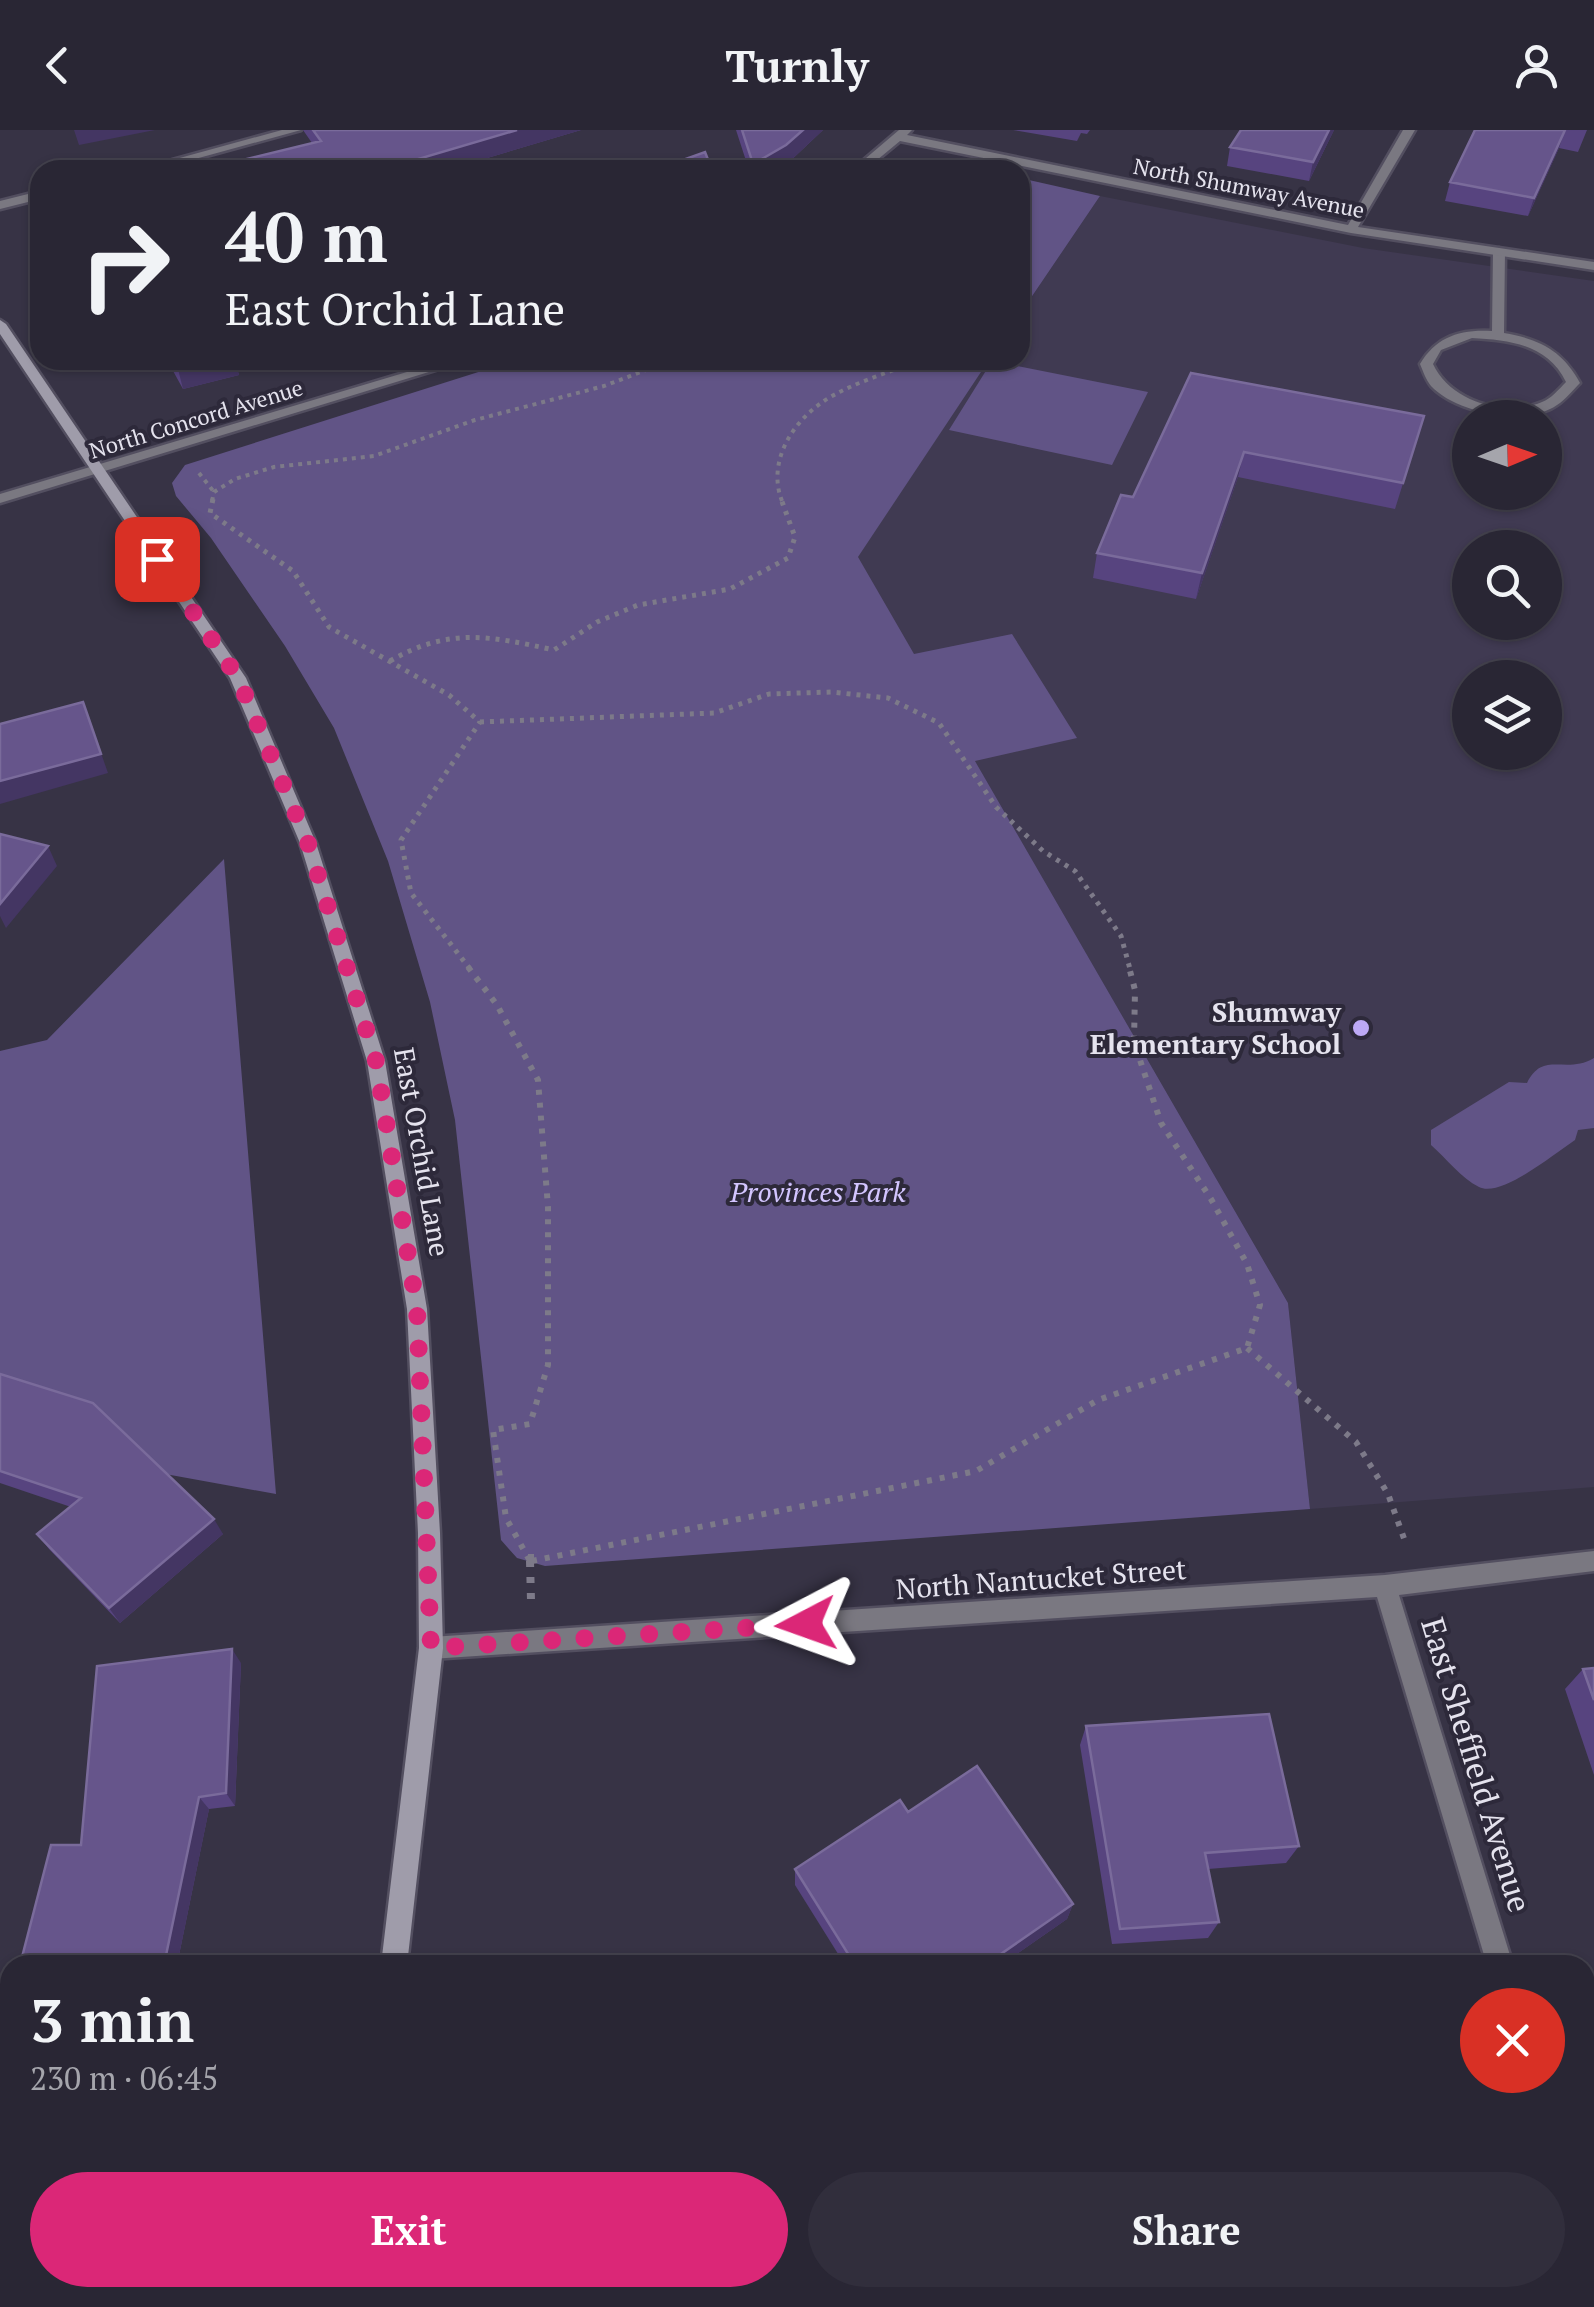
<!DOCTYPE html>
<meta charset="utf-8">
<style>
:root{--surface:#292634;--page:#312e3c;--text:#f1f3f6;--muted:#a5a5ac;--line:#45434f;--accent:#db2777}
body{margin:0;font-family:"PT Serif",serif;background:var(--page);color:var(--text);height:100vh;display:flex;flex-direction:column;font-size:38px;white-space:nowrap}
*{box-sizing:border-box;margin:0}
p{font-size:32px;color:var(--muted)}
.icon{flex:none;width:55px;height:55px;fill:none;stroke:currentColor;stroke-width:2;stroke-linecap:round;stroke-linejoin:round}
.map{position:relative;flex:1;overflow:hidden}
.panel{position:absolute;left:0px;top:1825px;width:1595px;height:352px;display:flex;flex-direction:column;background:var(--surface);border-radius:30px 30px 0 0;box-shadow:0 2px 8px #0004,0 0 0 2px var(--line)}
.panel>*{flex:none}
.guide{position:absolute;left:30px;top:30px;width:1000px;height:210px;border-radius:30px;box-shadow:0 2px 8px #0004,0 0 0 2px var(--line);background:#292634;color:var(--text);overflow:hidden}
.needle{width:65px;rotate:88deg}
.controls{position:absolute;left:1452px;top:270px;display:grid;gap:20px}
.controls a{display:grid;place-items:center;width:110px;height:110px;border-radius:50%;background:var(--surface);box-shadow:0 2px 8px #0004,0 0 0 2px var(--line);font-size:50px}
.pin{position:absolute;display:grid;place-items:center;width:85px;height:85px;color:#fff;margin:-42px;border-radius:20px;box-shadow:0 5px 15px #0006}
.me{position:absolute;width:110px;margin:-55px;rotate:266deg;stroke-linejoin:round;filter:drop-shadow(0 0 8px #0008)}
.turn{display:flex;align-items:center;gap:35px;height:210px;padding:0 30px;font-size:45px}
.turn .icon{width:130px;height:130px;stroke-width:2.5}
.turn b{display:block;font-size:70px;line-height:85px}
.round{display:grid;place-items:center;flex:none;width:105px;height:105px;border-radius:52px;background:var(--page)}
.summary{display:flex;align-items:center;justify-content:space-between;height:170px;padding:0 30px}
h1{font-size:60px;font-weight:600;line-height:75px}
.primary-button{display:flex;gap:20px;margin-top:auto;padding:20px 30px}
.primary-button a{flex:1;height:115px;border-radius:60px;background:var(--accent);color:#fff;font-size:40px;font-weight:600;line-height:115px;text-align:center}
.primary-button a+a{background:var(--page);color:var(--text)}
header{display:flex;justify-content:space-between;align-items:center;height:130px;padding:0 30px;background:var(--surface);font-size:45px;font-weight:600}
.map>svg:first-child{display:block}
.built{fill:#403a52;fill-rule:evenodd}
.green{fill:#615486}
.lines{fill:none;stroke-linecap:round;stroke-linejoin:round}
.lane-casing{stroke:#534f60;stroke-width:5}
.street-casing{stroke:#534f60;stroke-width:5}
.secondary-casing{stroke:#534f60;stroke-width:5}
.path-far3{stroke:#7d7a89;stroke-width:4;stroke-dasharray:4 5;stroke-linecap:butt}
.path-far2{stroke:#7d7a89;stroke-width:5;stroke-dasharray:4 6;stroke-linecap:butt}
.path-far1{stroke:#7d7a89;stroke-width:6;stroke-dasharray:5 8;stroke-linecap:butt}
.path{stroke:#7d7a89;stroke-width:8;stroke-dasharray:6 10;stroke-linecap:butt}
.lane{fill:#7a7881;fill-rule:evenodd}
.street{fill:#7a7881;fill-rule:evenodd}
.secondary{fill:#9f9caa;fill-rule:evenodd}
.wall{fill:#57447f}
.shaded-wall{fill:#443663}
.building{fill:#66558b;stroke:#7a6b9b;stroke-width:2.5}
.route{stroke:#db2777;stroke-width:18;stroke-dasharray:0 32.4}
.poi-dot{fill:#bda9f5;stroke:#2d293a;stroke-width:4}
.labels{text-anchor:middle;stroke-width:8;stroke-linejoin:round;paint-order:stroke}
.far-street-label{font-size:22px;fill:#e5e3ee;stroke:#2d293a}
.poi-label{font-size:28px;font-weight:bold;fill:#e5e3ee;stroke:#2d293a;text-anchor:end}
.street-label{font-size:28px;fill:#e5e3ee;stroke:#2d293a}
.park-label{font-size:28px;font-style:italic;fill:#d3c5ff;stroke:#2d293a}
.near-street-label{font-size:32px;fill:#e5e3ee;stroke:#2d293a}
</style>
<header><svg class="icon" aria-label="back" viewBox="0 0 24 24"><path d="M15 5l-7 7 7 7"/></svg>Turnly<svg class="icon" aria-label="person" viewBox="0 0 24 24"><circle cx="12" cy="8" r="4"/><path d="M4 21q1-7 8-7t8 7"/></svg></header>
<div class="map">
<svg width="1594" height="2177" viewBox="0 0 1594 2177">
<rect width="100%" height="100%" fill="#373345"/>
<path class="built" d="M1100,66L1363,118L1594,151V1357L1310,1379L1288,1173L857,427L989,230H1020V184ZM1470,288H1545V362H1470ZM1470,418H1545V492H1470ZM1470,548H1545V622H1470Z"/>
<path class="green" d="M1020,48L1100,66L1020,184Z
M516,230H989L858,427L914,524L1012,504L1077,608L975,631L1288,1173L1310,1379L545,1436L517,1428L501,1410L455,990L430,872L388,731L334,598L285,516L211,408L176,366L172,353L185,335Z
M992,231L1148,262L1112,335L949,300Z
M224,729L276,1364L0,1314V921L47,910Z
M1594,928V998L1578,1000L1575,1010C1554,1024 1501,1068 1479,1057C1461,1048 1446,1028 1431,1015V1000L1509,952L1527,953C1543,920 1566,945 1594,928Z"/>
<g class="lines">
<defs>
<path id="lane" d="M1499,118L1505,122L1504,203C1539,209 1563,221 1580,253C1573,260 1565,270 1557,275C1526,297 1456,283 1431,256C1426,250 1423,241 1420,234C1436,207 1460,199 1492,201L1493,122ZM1472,208C1511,210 1548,215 1566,252C1559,259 1551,269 1542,272C1504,288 1450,271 1433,234L1441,220Z"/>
<path id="street" d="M282,0H301L155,40H136Z
M899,0H912L907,5L1348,95L1403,0H1415L1358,97L1594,132V140L1351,103L900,11L865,40H852Z
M40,61V69L0,79V71Z
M447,230H468L0,373V364Z
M1594,1421V1441L1399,1465L1513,1835H1487L1377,1467L431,1529L423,1526L419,1518L423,1510L431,1507L1385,1445Z
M1585,2104L1594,2108V2162L1585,2159Z"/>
<path id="secondary" d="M0,190L6,194L246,548L316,713L385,931L427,1179L440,1403L443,1518L407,1835H381L419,1518L418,1403L407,1179L367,931L300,713L230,548L0,204Z
M330,2168H358L357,2177H329Z"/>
</defs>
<use href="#lane" class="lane-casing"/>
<use href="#street" class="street-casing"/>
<use href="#secondary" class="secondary-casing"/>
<path class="path-far3" d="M199,343L214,362
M212,371L214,362L235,349L274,337L374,326L475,290L604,256L672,230
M782,371C767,333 791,293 824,271C851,253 889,243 919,230"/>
<path class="path-far2" d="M213,369L210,383L293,441L329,497L449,565L480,592
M390,531C449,497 490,506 554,520L597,492L638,475L730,459L788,428L795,407L781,369
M480,592L714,583L769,564L831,562L888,568L939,593L996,677L1043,721L1075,741L1121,806L1130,839
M470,839L411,763L401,710L480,592"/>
<path class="path-far1" d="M468,837L497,875L538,950L548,1077V1235L530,1294L493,1300L506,1388L530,1431
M1247,1218L1356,1312L1388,1364L1406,1414
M532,1431L976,1341L1098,1270L1247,1218L1260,1175L1247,1134L1211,1069L1161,993L1134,912L1135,860L1129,837"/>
<path class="path" d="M528,1428H544
M530,1431L531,1470"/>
<use href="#lane" class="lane"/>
<use href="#street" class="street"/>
<use href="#secondary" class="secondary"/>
</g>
<path class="wall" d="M303,0H581L447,40L312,13Z
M736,0H823L787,34L776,40H749Z
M1013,0H1090L1087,4L1081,3L1077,11Z
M1241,0H1334L1309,51L1227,36L1230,17Z
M1475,0H1587L1578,22L1559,18L1528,86L1445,71L1450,52Z
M167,230H256L236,235L239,245L183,259Z
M1191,243L1424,286L1395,379L1238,347L1196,469L1093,448L1097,423L1133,367Z
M0,1244L223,1404L120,1493L49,1419L37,1404L71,1377L0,1353Z
M241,1533L235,1676L209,1679L177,1835H20L81,1715Z
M1594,1538V1645L1565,1559L1583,1539Z
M1086,1596L1299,1716L1286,1733L1208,1739L1219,1792L1208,1808L1112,1814L1080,1615Z
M908,1682L1073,1774L1067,1789L1001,1835H845L795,1755V1739Z
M739,2168H866L864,2177H770Z"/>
<path class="shaded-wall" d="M74,0H155L79,15Z
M517,0H581L447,40H381Z
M803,0H823L787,34L776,40H753V34Z
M1329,0H1334L1309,51L1313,32Z
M1565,0L1559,18L1528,86L1534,68Z
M216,230H256L236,235L239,245L183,259L178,239Z
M1244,322L1238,347L1196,469L1202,443Z
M83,572L108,643L0,674V651Z
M48,716L57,736L6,798L0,786V774Z
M214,1389L223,1404L120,1493L109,1478Z
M232,1519L241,1533L235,1676L226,1663Z
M199,1667L209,1679L177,1835H164Z
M1073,1774L1067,1789L1001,1835H985Z
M50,2168H66L63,2177H47Z"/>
<path class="building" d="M313,0H517L381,40H201L321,11Z
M742,0H803L786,15L753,34Z
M1241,0H1329L1313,32L1230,17Z
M1475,0H1565L1534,68L1450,52Z
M705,22L712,40H655Z
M172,230H216L178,239Z
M1191,243L1424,286L1403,353L1244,322L1202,443L1097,423L1121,365L1133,367Z
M83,572L101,624L0,651V594Z
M0,704L48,716L0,774Z
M0,1244L93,1273L214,1389L109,1478L37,1404L81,1368L0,1341Z
M232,1519L226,1663L199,1667L164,1835H20L51,1715H81L97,1536Z
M1594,1538V1570L1583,1539Z
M1269,1584L1299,1716L1205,1723L1219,1792L1120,1799L1086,1596Z
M977,1636L1073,1774L985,1835H855L795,1739L900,1670L908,1682Z
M10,1932V2168H50L47,2177H0V1964Z
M759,2168H866L864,2177H790Z"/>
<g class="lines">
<path class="route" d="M157,429L238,548L308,713L376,931L417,1179L431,1518L806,1494"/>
</g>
<circle class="poi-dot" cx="1361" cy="898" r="10"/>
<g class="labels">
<g class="far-street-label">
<text transform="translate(1249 58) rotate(11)" y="8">North Shumway Avenue</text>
<text transform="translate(196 289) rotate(-17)" y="8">North Concord Avenue</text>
</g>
<g class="poi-label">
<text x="1341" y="892">Shumway<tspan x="1341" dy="32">Elementary School</tspan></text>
</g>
<g class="street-label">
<text transform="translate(422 1022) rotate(80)" y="10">East Orchid Lane</text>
<text transform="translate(1041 1449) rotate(-4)" y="10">North Nantucket Street</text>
</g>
<g class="park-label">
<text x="818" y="1072">Provinces Park</text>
</g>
<g class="near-street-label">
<text transform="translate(1476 1635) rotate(73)" y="11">East Sheffield Avenue</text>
</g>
</g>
</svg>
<div class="controls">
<a><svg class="needle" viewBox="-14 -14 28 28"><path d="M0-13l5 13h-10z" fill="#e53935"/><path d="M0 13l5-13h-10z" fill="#a5a5ac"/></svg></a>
<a><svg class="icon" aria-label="search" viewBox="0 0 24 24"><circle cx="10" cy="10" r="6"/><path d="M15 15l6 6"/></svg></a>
<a><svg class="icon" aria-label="layers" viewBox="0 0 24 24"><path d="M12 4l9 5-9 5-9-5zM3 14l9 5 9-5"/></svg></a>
</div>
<div class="pin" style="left:157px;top:429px;background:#d93025"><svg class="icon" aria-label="arrive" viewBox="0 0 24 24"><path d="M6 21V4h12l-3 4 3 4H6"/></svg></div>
<svg class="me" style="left:806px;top:1494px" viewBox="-20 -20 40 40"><path d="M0-17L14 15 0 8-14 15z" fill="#db2777" stroke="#fff" stroke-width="4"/></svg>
<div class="guide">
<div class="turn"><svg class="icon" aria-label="right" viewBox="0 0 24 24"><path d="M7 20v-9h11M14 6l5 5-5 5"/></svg><div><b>40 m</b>East Orchid Lane</div></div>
</div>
<section class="panel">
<div class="summary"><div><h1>3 min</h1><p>230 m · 06:45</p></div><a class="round" style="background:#d93025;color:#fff"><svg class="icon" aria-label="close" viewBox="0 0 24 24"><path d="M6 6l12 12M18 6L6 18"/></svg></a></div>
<div class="primary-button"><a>Exit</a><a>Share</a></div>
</section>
</div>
